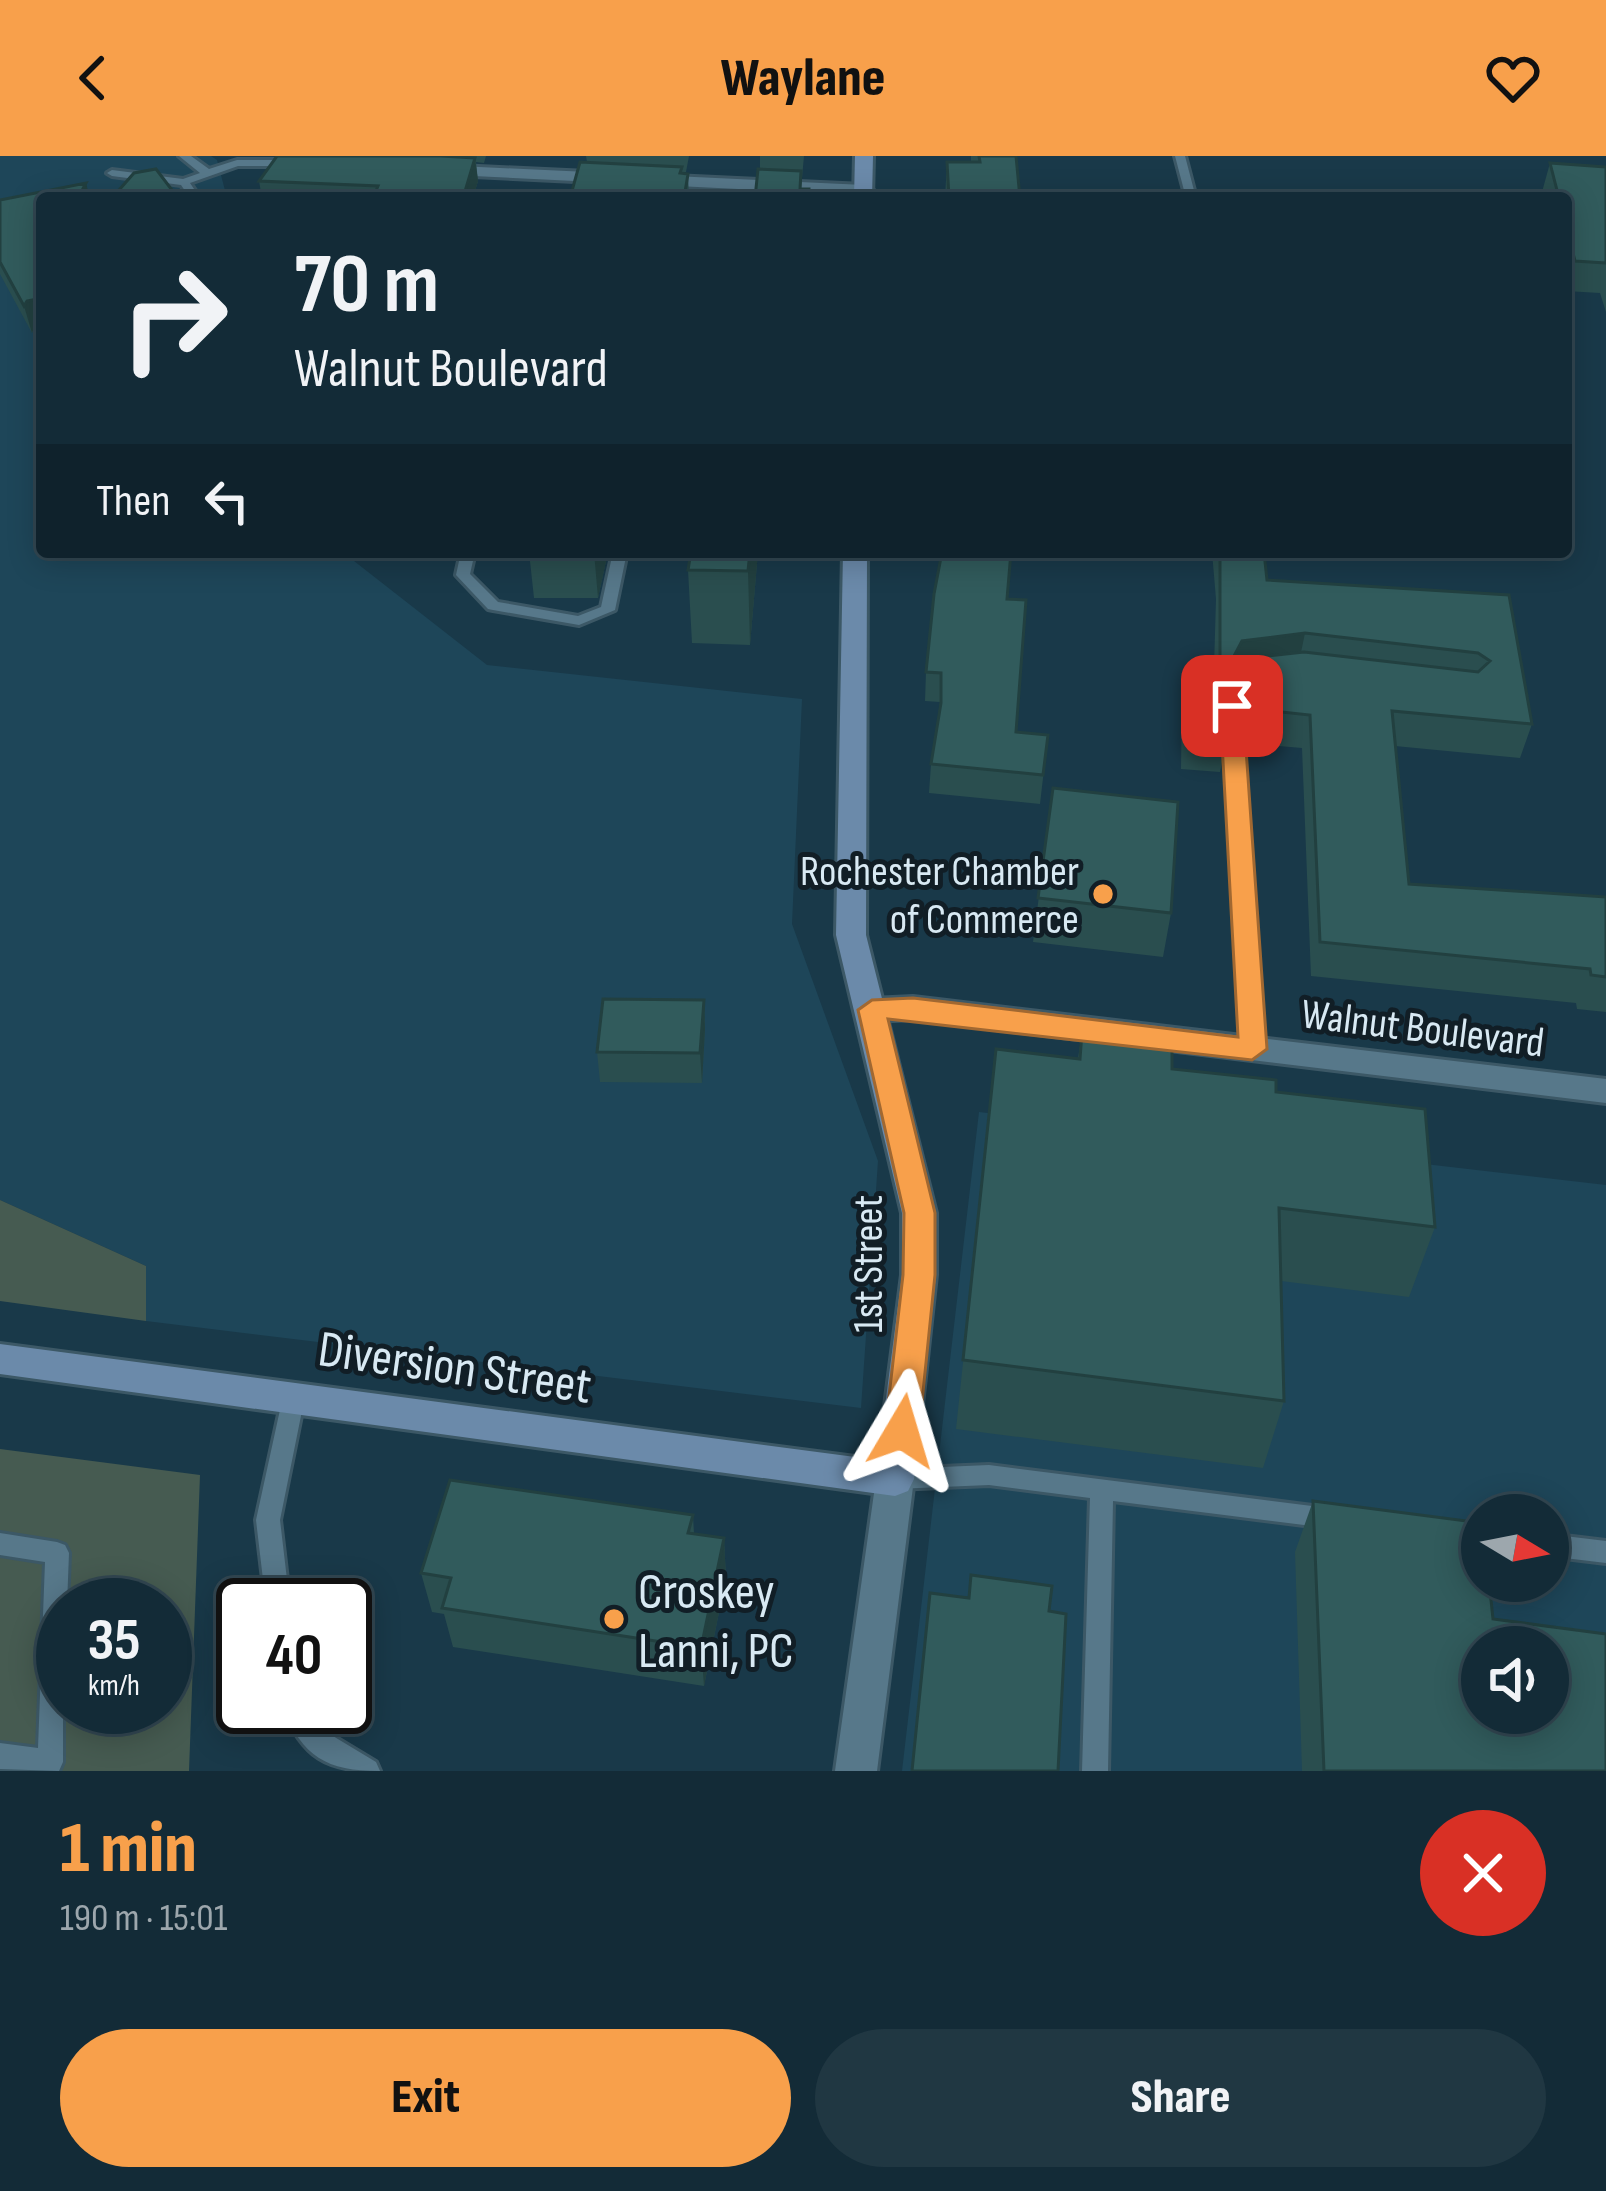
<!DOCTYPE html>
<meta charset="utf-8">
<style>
:root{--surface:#132b37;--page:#203742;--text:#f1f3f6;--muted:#9da7ad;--line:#324752;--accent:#f8a04b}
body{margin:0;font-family:"Sofia Sans Condensed",sans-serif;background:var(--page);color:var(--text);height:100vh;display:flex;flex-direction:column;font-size:45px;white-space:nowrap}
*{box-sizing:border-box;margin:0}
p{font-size:39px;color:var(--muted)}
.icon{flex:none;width:66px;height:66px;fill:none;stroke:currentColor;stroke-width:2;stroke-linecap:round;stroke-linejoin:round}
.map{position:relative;height:1615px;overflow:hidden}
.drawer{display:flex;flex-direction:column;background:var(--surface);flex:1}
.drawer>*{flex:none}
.hud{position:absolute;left:36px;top:36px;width:1536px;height:366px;border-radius:12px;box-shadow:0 6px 30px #0003,0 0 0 3px var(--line);background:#132b37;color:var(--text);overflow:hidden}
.needle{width:78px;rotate:100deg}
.tools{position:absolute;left:1461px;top:1338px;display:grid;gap:24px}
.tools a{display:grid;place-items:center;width:108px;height:108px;border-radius:50%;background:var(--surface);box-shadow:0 6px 30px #0003,0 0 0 3px var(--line);font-size:60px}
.speed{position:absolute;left:36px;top:1422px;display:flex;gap:24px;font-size:60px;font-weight:700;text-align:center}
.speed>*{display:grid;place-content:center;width:156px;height:156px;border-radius:50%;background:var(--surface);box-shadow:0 6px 30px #0003,0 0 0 3px var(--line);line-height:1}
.speed small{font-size:30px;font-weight:400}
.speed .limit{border:6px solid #111;border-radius:18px;background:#fff;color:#111}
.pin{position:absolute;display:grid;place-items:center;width:102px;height:102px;color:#fff;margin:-51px;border-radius:24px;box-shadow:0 6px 18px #0006}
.me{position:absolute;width:132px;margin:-66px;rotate:7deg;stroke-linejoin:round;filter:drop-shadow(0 0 9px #0008)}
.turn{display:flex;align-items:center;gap:42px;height:252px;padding:0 60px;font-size:54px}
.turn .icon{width:156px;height:156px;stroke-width:2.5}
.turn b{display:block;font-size:84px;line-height:102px}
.then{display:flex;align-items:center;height:114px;padding:0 60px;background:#0003;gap:24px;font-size:45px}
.round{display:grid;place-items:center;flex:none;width:126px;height:126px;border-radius:63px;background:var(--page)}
.head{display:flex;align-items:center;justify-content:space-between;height:204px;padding:0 60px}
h1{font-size:72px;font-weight:800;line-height:90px;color:var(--accent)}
.action{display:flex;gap:24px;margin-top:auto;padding:24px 60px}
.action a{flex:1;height:138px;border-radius:72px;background:var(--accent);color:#111;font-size:48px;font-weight:800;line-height:138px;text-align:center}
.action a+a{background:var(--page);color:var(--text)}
header{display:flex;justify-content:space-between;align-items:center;height:156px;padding:0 60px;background:var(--accent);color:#111;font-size:54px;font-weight:800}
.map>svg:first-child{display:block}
.built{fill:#1e4659;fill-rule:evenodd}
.green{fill:#465b51;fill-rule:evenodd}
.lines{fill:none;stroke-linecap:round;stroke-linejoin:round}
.lane-casing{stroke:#3c5866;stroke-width:6}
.street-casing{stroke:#3c5866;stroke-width:6}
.secondary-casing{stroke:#3c5866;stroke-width:6}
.lane{fill:#57788a;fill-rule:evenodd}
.street{fill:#57788a;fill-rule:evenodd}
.secondary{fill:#6b8aaa;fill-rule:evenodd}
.wall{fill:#2a4e4f}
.shaded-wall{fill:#224040}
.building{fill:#315b5c;stroke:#224040;stroke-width:3;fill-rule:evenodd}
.route{fill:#f8a04b;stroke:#a16831;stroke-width:3}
.poi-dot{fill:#f8a04b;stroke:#111e26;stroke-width:4.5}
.labels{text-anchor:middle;stroke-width:10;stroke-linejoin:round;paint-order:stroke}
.poi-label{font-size:42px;fill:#d8e9f3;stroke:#111e26;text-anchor:end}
.street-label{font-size:42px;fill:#d8e9f3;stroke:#111e26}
.near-street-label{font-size:51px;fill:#d8e9f3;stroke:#111e26}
.near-poi-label{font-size:51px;fill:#d8e9f3;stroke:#111e26;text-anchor:start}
</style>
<header><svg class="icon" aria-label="back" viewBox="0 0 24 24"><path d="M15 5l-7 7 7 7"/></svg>Waylane<svg class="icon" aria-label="heart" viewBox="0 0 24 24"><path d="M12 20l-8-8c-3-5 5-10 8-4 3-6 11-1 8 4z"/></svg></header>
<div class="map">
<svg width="1606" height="1615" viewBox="0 0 1606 1615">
<rect width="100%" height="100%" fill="#193949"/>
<path class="built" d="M0,0H211L217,4L227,42H42V396H356L354,405L487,509L802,543L792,768L878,1005L861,1252L146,1165V1110L0,1044Z
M979,956L1606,1029V1615H902ZM1482,1359H1548V1425H1482ZM1482,1491H1548V1557H1482Z"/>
<path class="green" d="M0,1044L146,1110V1165L0,1145Z
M0,1293L200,1319L189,1615H0ZM63,1449H165V1551H63Z"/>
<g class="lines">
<defs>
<path id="lane" d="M179,0H191L209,13L237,4H287L292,7L287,10H238L190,27L200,42H190L181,29L112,20L107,17L112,14L183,23L200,17Z
M1175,0H1185L1196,42H1186Z
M461,396H475L470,418L498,446L578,460L601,451L613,396H627L615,454L579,469L493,454L488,453L456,419Z
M1268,518L1276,523L1273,526L1247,530L1239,550L1261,893L1259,898H1245L1243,893L1223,550L1236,523Z
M294,1231L302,1233L305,1240L280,1364L290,1449H266L256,1364L283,1240L286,1233Z
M989,1309L1328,1352L1336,1355L1340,1362L1336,1369L1328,1372L1113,1345L1108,1615H1082L1090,1342L989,1329L895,1333L887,1330L884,1323L887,1316L895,1313Z
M0,1377L57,1386L65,1389L69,1397L67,1449H63V1606L59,1615L0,1613V1587L38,1592L45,1406L0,1399Z
M1548,1378L1606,1385V1407L1548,1400Z
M282,1551H307L318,1571L376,1606L380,1615C326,1615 303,1601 282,1551Z"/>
<path id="street" d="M438,9L864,29L873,34L864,39L432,18L429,14Z
M913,841L1606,923V947L913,863L872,865L857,854L872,843Z
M895,1306L908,1311L914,1323L877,1615H835L876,1323L882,1311Z"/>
<path id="secondary" d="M855,0H873L872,42H854Z
M843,396H867L866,779L936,1057V1119L914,1323L908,1335L895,1340L0,1218V1188L878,1304L902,1119V1057L836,779Z"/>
</defs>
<use href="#lane" class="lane-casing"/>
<use href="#street" class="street-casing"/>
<use href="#secondary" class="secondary-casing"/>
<use href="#lane" class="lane"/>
<use href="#street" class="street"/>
<use href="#secondary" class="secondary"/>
</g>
<path class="wall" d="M277,0H486L484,7L476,6L478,25L473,42H262L259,25Z
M586,0H689L686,16H682L688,18L689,42H570L587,6Z
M760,0H804L801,33L809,42L760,13Z
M971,0H1016L1020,42H945L947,6H971Z
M1550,7L1606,11V156L1600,137L1566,135V42H1544L1542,36Z
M42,42V170L34,171L32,177L0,118V44Z
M529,396H608L598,442H534Z
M758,396L750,489L692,487L688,414Z
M1212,396H1264L1267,424L1509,439L1532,568L1520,602L1395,590L1409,728L1606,741V856L1577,853L1576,847L1311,820L1302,592L1246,587L1244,551L1250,517L1235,519L1225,537L1227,582L1220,616L1181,613L1182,542L1187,509L1214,511L1216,443Z
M1007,443L1016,576L1048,579L1040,648L929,637L931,608L940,546L925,545L926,516Z
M1053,632L1171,757L1163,801L1033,786Z
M704,844L705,873L702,927L600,926L597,896Z
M1082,876L1172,913L1276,936L1435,1071L1409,1141L1281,1125L1284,1245L1263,1312L956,1273L996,893L1078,902Z
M1313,1345L1606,1615H1302L1295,1396Z
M693,1359L694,1378L724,1382L726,1422L704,1530L453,1491L444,1458L432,1456L421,1417Z"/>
<path class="shaded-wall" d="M475,2L478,25L473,42H463Z
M86,27L90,42H78Z
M42,142V170L34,171L32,177L24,150L27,145Z
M594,396H608L598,442Z
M750,396H758L750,489L748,415Z
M1305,477L1298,511L1235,519L1219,550L1225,517L1242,485Z
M704,844L705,873L702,927L700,897Z
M724,1382L726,1422L704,1530L701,1492Z"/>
<path class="building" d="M277,0H441L475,2L463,42H373L378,30L259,25Z
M979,0H1016L1020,42H949L947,6H980Z
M580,6L682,11L680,17L688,18L684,42H570Z
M1550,7L1606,11V107L1575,105L1566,69V42H1559Z
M156,13L178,42H112L134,17Z
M758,13L801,15L800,33H809V42H755Z
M86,27L78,42H42V142L27,145L24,150L0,106V44Z
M691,396H750L748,415L688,414Z
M942,396H1011L1007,443L1026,444L1016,576L1048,579L1043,619L931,608L941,547V517L926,516L934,438Z
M1220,396H1264L1267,424L1509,439L1532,568L1392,555L1409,728L1606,741V821L1591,819L1590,813L1320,786L1310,559L1253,553L1250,517L1257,501L1304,496L1478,516L1490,505L1478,497L1305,477L1242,485L1225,517L1227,582L1187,579V509L1220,511Z
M1053,632L1178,646L1171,757L1038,742Z
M603,843L704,844L700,897L597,896Z
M1082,876L1172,886V913L1276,924V936L1425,953L1435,1071L1279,1052L1284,1245L963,1204L996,893L1080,903Z
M450,1324L693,1359L688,1377L724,1382L701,1492L442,1452L451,1422L421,1417Z
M1313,1345L1482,1367V1425H1489L1493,1463L1606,1478V1615H1324ZM1482,1491H1548V1557H1482Z
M971,1419L1052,1430L1049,1455L1066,1458L1058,1615H912L930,1437L969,1442Z"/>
<path class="route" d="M1232,543L1243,550L1267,893L1252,904L888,863L935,1057V1119L919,1275L914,1286L902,1290L890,1286L885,1275L903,1119L904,1057L858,854L872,844L913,842L1238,881L1220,550Z"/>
<g class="poi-dot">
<circle cx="1103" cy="738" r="12"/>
<circle cx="614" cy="1463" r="12"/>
</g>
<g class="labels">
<g class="poi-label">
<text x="1079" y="729">Rochester Chamber<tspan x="1079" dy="48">of Commerce</tspan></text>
</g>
<g class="street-label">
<text transform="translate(1423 871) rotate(7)" y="15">Walnut Boulevard</text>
<text transform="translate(867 1108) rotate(-90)" y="15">1st Street</text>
</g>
<g class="near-street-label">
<text transform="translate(455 1210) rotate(8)" y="18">Diversion Street</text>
</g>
<g class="near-poi-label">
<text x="638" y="1452">Croskey<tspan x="638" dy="59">Lanni, PC</tspan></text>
</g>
</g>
</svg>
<div class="tools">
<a><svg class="needle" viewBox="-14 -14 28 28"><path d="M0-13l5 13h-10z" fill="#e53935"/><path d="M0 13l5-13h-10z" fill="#9da7ad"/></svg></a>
<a><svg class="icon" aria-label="sound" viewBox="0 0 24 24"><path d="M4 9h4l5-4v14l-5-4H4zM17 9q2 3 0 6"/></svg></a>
</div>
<div class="speed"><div>35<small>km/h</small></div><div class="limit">40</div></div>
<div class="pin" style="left:1232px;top:550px;background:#d93025"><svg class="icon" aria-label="arrive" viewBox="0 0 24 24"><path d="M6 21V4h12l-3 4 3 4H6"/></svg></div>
<svg class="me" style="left:902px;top:1275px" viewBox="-20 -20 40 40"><path d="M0-17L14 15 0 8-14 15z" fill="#f8a04b" stroke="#fff" stroke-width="4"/></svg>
<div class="hud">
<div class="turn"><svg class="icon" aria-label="right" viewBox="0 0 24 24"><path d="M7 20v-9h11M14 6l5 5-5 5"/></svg><div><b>70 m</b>Walnut Boulevard</div></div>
<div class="then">Then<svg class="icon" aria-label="left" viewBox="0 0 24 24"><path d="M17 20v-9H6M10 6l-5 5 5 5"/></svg></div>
</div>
</div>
<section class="drawer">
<div class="head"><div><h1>1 min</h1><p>190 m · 15:01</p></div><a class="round" style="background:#d93025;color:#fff"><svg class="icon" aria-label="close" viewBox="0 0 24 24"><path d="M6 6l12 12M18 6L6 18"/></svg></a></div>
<div class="action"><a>Exit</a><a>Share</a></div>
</section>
